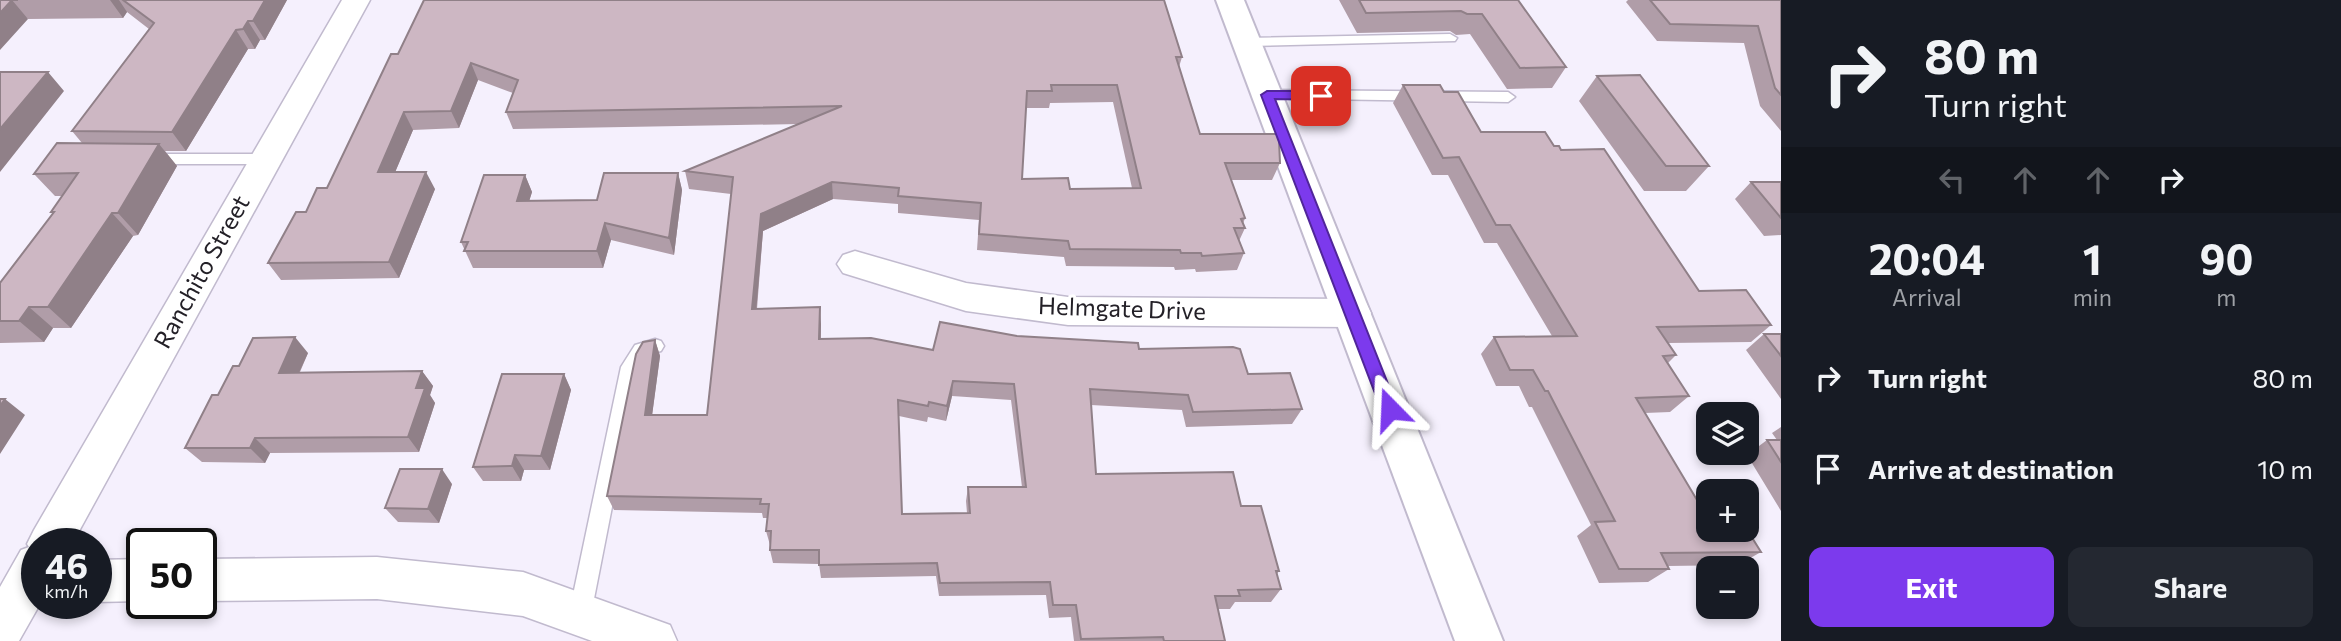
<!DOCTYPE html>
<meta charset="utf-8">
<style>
:root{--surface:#171b24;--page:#242831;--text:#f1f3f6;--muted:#9ea1a6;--accent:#7c3aed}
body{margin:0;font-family:Commissioner,sans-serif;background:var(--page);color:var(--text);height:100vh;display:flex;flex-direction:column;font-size:26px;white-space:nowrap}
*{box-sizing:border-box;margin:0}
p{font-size:23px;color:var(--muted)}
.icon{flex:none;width:38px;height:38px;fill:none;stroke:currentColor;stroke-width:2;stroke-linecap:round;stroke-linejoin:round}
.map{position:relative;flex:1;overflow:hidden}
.panel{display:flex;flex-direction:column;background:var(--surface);width:560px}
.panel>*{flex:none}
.hud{background:#171b24;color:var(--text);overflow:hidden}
.buttons{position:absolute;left:1696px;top:402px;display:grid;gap:14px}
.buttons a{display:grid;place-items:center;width:63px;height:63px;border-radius:14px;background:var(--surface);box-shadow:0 4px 10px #0003;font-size:35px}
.speed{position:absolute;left:21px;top:528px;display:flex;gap:14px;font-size:35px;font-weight:700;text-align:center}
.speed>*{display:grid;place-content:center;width:91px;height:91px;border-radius:50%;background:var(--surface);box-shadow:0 4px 10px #0003;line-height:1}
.speed small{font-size:18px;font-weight:400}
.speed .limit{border:4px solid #111;border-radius:10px;background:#fff;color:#111}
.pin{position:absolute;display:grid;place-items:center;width:60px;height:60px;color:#fff;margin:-30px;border-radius:14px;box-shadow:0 4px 10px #0006}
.me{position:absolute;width:77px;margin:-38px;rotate:339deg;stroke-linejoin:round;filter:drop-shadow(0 0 5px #0008)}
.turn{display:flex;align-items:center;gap:24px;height:147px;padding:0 28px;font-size:32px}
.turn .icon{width:91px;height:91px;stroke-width:2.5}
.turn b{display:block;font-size:49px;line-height:60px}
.lanes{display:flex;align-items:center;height:66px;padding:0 28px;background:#0003;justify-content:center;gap:35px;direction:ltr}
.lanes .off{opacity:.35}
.eta{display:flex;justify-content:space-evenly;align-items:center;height:119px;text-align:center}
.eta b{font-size:42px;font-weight:700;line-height:49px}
.cta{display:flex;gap:14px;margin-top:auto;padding:14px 28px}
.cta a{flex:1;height:80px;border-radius:14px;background:var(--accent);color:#fff;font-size:28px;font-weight:700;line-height:80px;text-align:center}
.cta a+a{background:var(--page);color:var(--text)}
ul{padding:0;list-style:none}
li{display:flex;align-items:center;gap:21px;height:91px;padding:0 28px}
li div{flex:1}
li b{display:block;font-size:26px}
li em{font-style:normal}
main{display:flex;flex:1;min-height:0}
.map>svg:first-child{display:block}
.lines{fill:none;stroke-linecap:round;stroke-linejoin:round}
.service-casing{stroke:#c1bace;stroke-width:3}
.minor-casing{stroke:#c1bace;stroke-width:3}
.secondary-casing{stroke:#c1bace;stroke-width:4}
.service{fill:#fff;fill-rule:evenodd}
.minor{fill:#fff;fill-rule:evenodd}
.secondary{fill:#fff;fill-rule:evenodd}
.wall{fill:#b09da8;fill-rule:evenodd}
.shaded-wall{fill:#908088}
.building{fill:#cdb7c3;stroke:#908088;stroke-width:2;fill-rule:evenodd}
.route{fill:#7c3aed;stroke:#51269a;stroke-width:2}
.labels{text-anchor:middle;stroke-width:6;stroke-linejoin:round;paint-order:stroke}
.street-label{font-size:24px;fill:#232027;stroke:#fff}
</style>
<main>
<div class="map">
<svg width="1781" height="641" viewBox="0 0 1781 641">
<rect width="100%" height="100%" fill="#f5f0fd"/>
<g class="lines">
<defs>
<path id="service" d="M1450,34L1457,38L1455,41L1246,46L1239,42L1246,38Z
M1267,90L1508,92L1515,97L1508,102L1262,98V92Z
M150,154H265L273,159L265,164H150L142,159Z
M655,339L661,341L664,346L661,351L647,355L639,369L591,614L588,621L580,625L572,621L569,614L621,367L635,345Z"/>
<path id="minor" d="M342,0H370L72,544H37V604H40L19,641H0V587L21,550L29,547L27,544L34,530Z
M855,251L966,283L1068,297L1353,299L1366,303L1371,313L1366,323L1353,327L1068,325L966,311L843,273L837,264L843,255Z
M377,557L523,572L670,625L677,641H592L523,616L377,599L201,601V559Z
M142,559V601L96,602V560Z"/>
<path id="secondary" d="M1216,0H1244L1503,641H1455Z"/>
</defs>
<use href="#service" class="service-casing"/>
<use href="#minor" class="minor-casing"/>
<use href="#secondary" class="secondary-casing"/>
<use href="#service" class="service"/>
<use href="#minor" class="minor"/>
<use href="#secondary" class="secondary"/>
</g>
<path class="wall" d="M0,0H287L265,40H260L255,49H248L186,151H165L177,166L138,235L133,236L71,328H53L44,342L0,343V283L53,214L51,212L62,196H55L34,174L82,143L72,131L149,29L127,12L123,18L28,19Z
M1339,0H1518L1566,67L1552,88L1507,89L1470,34L1456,35L1450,31L1357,33Z
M1628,0H1781V131L1760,106L1744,43L1657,41L1626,2Z
M391,54L1182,57L1179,67L1200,134L1280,163L1272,180H1231L1245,218L1243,224L1245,228L1239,241L1244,253L1237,270L1196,272L1195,269L1175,270L1174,267L1066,266L1064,257L977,250L979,220L898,213V204L833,199L763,231L757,309L821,324V339L933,350L1017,336L1139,349L1248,374L1302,409L1292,424L1186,427L1182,410L1091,405L1096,474L1241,506L1279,571L1277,574L1281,589L1271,602H1235L1230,609H1218L1225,641H1074L1071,617L1049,618L1046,595L939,596L936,576L821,578L819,564L773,563L770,550V545L766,531L767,518H763L762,513L614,510L607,496L655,340L660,356L652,415H707L731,194L689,189L685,171L799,124L513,129L506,112L513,93L478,80L459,128L413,130L395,172L435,189L399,278L281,280L268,263L306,212L327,188ZM1113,102L1132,188L1070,189L1022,179L1026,108H1049L1050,103ZM952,396L1011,400L1022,487H968L966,501L967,513L902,514L899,416L927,422L928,417L946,421Z
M1597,76L1709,166L1686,191H1644L1579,101Z
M1403,85L1444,92L1481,132L1554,146L1561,150L1699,291L1771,325L1751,342L1668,343L1676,355L1668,363L1689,396L1670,412L1645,413L1700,505L1761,552L1738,565L1668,566L1669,569L1648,582L1599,583L1577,536L1591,525L1532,407H1529L1519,386H1496L1481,354L1494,337L1552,336L1497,243H1484L1448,175H1432L1393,103Z
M678,173L682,190L674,255L611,240L603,268H473L461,242L525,175L532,192L529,201L597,200Z
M1751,182H1781V235L1764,236L1735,199Z
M1764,334H1781V399L1746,350Z
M308,353L300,372L422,371L433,386L430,395L435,403L419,452L270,453L265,463L202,462L185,448L218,395L239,366Z
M564,374L571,390L550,470H524L521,481H483L473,467Z
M1781,427V511L1747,455L1767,440H1777L1772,433Z
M452,484L439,523L398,522L385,508Z"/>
<path class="shaded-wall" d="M12,0L28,19L0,50V13Z
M110,0H119L127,12L123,18Z
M265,0H287L265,40L253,21Z
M248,21L260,40L255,49L243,29Z
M236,30L248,49L186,151L172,132Z
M471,63L478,80L459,128L451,111Z
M48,72L64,91L0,172V129Z
M404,112L413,130L388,189L378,172Z
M159,144L177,166L138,235L118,213Z
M426,172L435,189L399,278L389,262Z
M678,173L682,190L674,255L669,238Z
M525,175L532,192L524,218L517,201Z
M832,182L833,199L763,231L755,325L752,309L761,214Z
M112,213L133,236L71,328L48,307Z
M605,223L611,240L603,268L597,251Z
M29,307L53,328L44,342L19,321Z
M820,307L821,324L820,355L819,339Z
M295,337L308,353L292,388L279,373Z
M655,340L660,356L650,431L645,415Z
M422,371L433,386L430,395L435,403L419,452L408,437L416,388Z
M564,374L571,390L550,470L541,456Z
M953,381L952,396L946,421L947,406Z
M5,399L25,415L0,454V406Z
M255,438L270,453L265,463L250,448Z
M515,455L524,470L521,481L512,466Z
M442,469L452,484L439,523L428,509Z"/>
<path class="building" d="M0,0H18H12L0,13Z
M123,0H265L253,21H248L243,29L236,30L172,132L72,131L154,23Z
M424,0H1164L1182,57H1176L1200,134H1277L1279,141L1280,163H1225L1245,218L1241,219L1245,228H1234L1244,253L1202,256L1201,253H1181L1180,250L1070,249L1068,241L979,234L981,203L898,196L899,188L832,182L761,214L752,309L820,307L819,339L871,338L933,350L940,322L1017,336L1138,343L1139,349L1233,347L1240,349L1248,374L1290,373L1302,409L1193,412L1188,395L1090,389L1096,474L1233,472L1241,506H1261L1279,571H1276L1281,589L1238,590L1240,596H1215L1225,641H1164L1163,637L1081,639L1076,605H1053L1050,582L940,583L937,563L819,565V550H770L771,531H766L769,504H760L761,499L607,496L636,354L643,342L655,340L645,415H707L733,177L685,171L842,106L506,112L518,80L471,63L451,111L404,112L378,172H426L389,262L268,263L296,212H306L317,188H327L391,54H398ZM1051,85H1117L1141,188L1070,189L1068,178L1022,179L1027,91H1052ZM953,381L1014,384L1026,487H968L970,513L902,514L898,400L928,406L929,402L947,406Z
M1359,0H1518L1566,67L1520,68L1482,14H1467L1461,11L1366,13Z
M1650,0H1781V95L1775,88L1758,26L1670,24Z
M0,72H48L0,129Z
M1640,75L1709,166H1666L1597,76Z
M1403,85H1440L1444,92H1458L1481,132H1545L1554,146H1559L1561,150L1604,149L1699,291L1746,290L1771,325L1657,327L1676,355L1663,356L1689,396L1636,398L1700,505H1708V530H1746V528L1761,552L1661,553L1669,569H1619L1595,522L1615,521L1548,391H1545L1533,370H1510L1494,337L1577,336L1510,225H1496L1459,157L1443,158Z
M57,143L159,144L118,213H112L48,307H29L19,321H0V283L54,212H51L78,173L34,174Z
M604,173H678L669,238L605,223L597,251H464L468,242H461L484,175H525L517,201L597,200Z
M1751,182H1781V218Z
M1764,334H1781V356Z
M295,337L279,373L422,371L416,388H425L408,437L255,438L250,448H185L212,395H218L233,366H239L253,338Z
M502,374H564L541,456L515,455L512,466L473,467Z
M0,399H5L0,406Z
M1767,440H1781V462Z
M400,469H442L428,509L385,508Z"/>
<path class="route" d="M1267,91H1321L1327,96L1321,100L1275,99L1398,409L1396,414L1390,416L1384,414L1381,409L1261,95Z"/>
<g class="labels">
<g class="street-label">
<text transform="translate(202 272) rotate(-61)" y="8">Ranchito Street</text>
<text transform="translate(1122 309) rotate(2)" y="8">Helmgate Drive</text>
</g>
</g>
</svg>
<div class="buttons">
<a><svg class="icon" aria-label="layers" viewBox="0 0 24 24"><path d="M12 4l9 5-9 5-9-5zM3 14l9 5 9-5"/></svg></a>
<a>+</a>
<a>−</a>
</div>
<div class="speed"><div>46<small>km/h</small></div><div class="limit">50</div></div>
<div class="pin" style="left:1321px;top:96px;background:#d93025"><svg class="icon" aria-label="arrive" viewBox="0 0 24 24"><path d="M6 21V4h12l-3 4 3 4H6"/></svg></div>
<svg class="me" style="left:1390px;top:409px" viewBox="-20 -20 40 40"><path d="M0-17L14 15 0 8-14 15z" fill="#7c3aed" stroke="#fff" stroke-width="4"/></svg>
</div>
<section class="panel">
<div class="hud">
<div class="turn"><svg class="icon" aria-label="right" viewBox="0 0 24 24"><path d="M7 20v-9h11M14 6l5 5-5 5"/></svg><div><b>80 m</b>Turn right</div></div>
<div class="lanes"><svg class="icon off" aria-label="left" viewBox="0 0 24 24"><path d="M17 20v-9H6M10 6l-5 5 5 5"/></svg><svg class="icon off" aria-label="ahead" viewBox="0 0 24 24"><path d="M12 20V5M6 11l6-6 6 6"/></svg><svg class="icon off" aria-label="ahead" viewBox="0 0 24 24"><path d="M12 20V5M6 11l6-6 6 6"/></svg><svg class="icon" aria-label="right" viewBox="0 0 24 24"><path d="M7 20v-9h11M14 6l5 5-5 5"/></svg></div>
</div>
<div class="eta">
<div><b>20:04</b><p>Arrival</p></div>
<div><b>1</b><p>min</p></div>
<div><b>90</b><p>m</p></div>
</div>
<ul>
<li><svg class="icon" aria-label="right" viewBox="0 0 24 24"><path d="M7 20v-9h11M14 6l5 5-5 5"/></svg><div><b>Turn right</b></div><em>80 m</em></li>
<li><svg class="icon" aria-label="arrive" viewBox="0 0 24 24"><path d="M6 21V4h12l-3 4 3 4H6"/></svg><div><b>Arrive at destination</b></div><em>10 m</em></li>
</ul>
<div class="cta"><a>Exit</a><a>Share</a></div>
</section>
</main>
